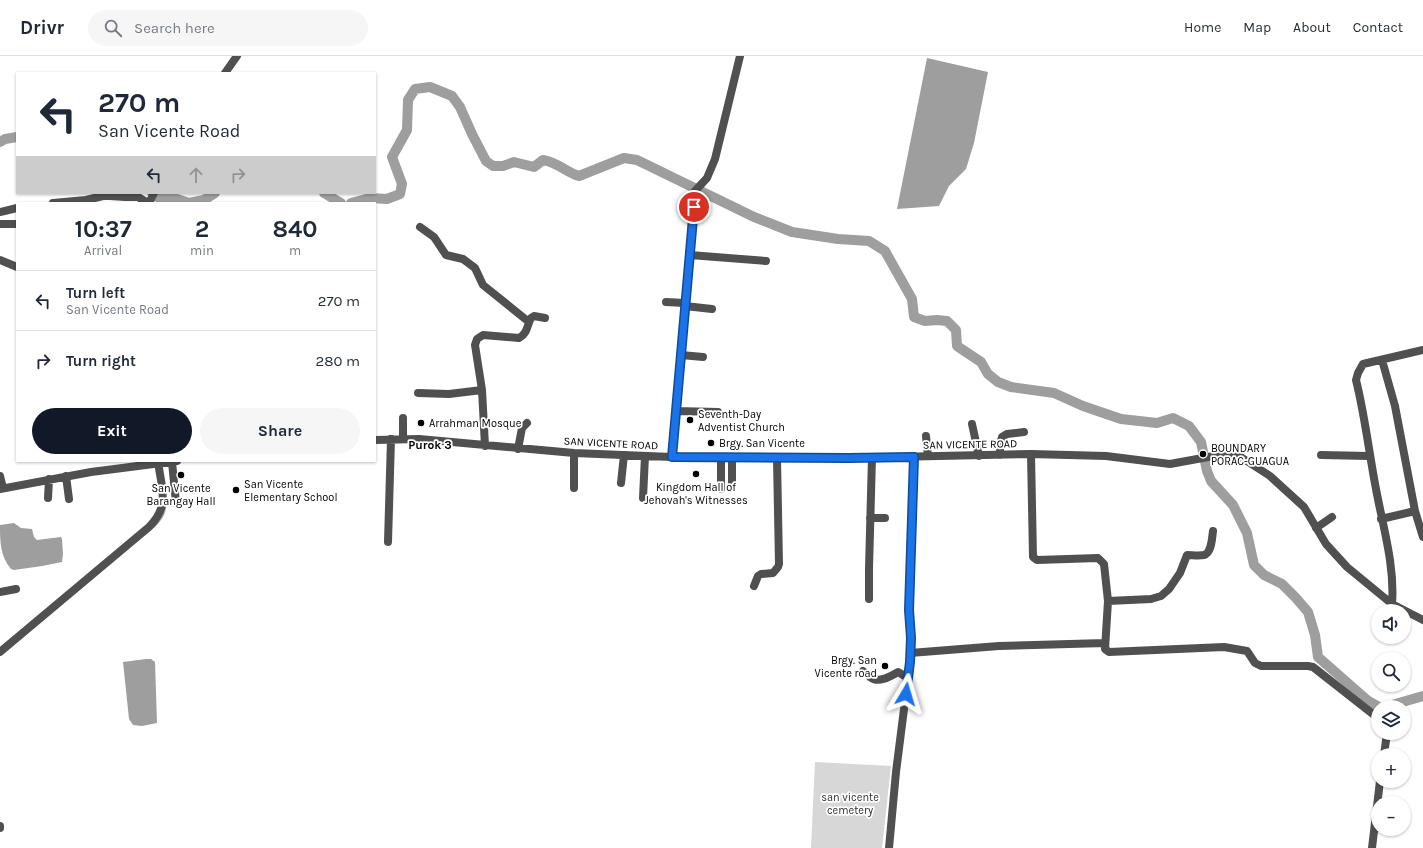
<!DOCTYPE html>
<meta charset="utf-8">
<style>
:root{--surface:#fff;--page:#f6f6f7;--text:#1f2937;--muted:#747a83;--line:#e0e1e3;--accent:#111827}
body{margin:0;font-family:Karla,sans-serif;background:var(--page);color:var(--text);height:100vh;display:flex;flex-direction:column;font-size:15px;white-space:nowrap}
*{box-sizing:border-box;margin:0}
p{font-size:13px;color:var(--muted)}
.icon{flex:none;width:22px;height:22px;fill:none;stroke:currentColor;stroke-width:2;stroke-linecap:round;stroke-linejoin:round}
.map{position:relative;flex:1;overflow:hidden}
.details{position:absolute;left:16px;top:146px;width:360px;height:260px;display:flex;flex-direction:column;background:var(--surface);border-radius:0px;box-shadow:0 1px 3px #0004}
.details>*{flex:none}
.banner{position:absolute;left:16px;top:16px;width:360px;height:122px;border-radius:0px;box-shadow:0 1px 3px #0004;background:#fff;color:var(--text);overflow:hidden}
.tools{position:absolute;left:1371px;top:548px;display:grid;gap:8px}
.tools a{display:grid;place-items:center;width:40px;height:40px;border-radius:50%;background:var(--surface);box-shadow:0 1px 3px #0004;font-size:20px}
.pin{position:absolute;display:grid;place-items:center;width:34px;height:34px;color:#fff;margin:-17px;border:2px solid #fff;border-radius:50%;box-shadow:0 1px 4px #0007}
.me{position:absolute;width:44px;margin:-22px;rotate:7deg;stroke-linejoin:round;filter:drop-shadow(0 0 3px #0008)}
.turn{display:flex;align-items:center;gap:14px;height:84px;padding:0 16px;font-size:18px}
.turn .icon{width:52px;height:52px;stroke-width:2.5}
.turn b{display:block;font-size:28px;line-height:34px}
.lanes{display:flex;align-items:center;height:38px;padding:0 16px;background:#0003;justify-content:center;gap:20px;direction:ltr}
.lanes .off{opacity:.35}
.eta{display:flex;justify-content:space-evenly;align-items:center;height:68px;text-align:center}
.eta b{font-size:24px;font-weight:700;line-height:28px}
.button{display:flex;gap:8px;margin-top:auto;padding:8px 16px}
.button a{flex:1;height:46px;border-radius:24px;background:var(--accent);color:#fff;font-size:16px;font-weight:700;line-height:46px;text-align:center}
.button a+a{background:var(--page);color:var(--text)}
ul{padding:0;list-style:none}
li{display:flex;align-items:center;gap:12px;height:60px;padding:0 16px;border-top:1px solid var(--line)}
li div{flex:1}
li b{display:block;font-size:15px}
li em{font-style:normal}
header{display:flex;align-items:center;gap:24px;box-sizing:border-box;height:56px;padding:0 20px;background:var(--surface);border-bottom:1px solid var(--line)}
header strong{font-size:19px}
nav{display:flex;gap:22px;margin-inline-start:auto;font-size:14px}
.search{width:280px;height:36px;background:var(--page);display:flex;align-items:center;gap:10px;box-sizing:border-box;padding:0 14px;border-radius:22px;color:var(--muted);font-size:15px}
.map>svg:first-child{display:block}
.green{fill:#d7d7d7}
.water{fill:#9e9e9e}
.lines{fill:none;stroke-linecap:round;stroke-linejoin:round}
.stream{stroke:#9e9e9e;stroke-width:1.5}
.river{stroke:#9e9e9e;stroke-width:10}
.minor{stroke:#505050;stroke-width:8}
.route-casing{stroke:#114b97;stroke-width:10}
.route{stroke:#1a73e8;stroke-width:7}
.poi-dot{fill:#000;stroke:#fff;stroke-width:1.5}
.labels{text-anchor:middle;stroke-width:3.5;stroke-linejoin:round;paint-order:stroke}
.poi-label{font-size:11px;fill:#000;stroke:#fff;text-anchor:start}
.street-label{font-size:11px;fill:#000;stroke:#fff}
.park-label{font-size:11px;fill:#2e2e2e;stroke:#fff}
.neighbourhood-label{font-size:12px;font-weight:bold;fill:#000;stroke:#fff}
</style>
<header>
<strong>Drivr</strong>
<div class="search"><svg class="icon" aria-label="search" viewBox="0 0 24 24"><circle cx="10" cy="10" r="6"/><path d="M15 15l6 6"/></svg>Search here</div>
<nav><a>Home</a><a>Map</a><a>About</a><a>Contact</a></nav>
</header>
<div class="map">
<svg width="1423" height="792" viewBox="0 0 1423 792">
<rect width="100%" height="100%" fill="#fff"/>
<path class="green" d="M815,706L891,710L882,792H811Z"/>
<path class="water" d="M927,2L988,16L974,87L966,113L949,130L939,150L897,153Z
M14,467L21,472L32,473L34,481L37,484L61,481L62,483L63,498L62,506L42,510L14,514L11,513C0,500 0,485 0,469Z
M146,603H151L155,606L157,667L142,670L133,669L129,663L123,606Z"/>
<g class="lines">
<path class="stream" d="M155,144L159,137
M154,471C159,466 166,458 165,451"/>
<path class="river" d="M0,86L5,83L17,81
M152,137L157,141H171L189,147L204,144L215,137
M324,137L341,147
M351,147L370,142L387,143L400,138L402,128L392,101L407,74L408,44L415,33L430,31L452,40L460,51L472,78L486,105L493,110H503L514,106L534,111L543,104C557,106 566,116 579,120L624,102L637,104L754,161L792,176L838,183L869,185L885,195L912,243L914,261L925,265L937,264L947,265L956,274L957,290L981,306L988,318L998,326L1011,331L1054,337L1083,350L1121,363L1157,367L1173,362L1189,370L1201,386L1207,415L1211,425L1233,449L1247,477L1254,509L1264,519L1282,528L1296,542L1308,556L1315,579L1318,601L1367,644L1379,651
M1385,651L1423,640"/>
<path class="minor" d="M225,17L237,0
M53,147L86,144L103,140H110L125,141H138L148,147
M149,147L154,137
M0,156L17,152
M0,168H17
M420,171L434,181L446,199L463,203L475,212L483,229L529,266
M690,199L766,205
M0,204L17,211
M666,246L685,247
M685,250L712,253
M681,299L703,301
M1382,304L1395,350L1415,455L1423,481
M418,337L449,338L482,334
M676,355L718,356
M403,362V383
M972,368L979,400
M926,380L928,400
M375,384L419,383L574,397L672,401L848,402L1031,398L1106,400L1170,408L1230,397L1236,398L1270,420L1304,451L1326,488L1347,511L1392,548L1423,564
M485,390L482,334L475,289L477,283L483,279L519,282C528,277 527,269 531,262L534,260L545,262
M518,393L522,372L527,367
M1031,398L1033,501L1037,504L1098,502L1104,508L1108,545L1105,593L1109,596L1224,591L1247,595L1255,607L1261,610H1308L1313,611L1378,662
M1000,399V388L1002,381L1007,378L1024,376
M1321,399L1369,400
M672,401L695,135L707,122L715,103L740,0
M721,401V433
M172,406L176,447
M0,420L3,432
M66,420L69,443
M621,427L624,399
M732,429V402
M574,432V397
M0,433L91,416L177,405
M48,442L49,423
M643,442L645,400
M870,462H885
M1381,463L1415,455
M1316,472L1332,461
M388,486L391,383
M754,530L758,520L761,518L773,517L778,511L779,508L777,402
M0,536L16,533
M869,543V513L872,401
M1108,545L1151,543L1161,540L1169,533L1180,517L1187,499C1192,499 1199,500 1204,499C1212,497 1212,481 1213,475
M1392,548C1395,510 1383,471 1376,433C1369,397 1365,360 1356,324L1358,317L1363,308L1423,294
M0,596L149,471C171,449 161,432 158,405
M910,597L999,590L1105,587
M863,615C866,617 868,619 870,621C879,628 891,620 898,616L908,622
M1384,699L1387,677
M0,770V772
M889,792L896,716L910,606L911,582L909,554L914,401
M1372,792L1380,725"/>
</g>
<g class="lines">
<defs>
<path id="route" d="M694,151L672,401L848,402L914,401L909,554L911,582L910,606L906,638"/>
</defs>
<use href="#route" class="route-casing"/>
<use href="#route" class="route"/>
</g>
<g class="poi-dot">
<circle cx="690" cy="364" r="4"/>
<circle cx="421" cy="367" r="4"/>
<circle cx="711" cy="387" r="4"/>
<circle cx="1203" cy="398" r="4"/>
<circle cx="696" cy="418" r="4"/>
<circle cx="181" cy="419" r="4"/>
<circle cx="236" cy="434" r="4"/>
<circle cx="885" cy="610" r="4"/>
</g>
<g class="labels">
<g class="poi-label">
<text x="698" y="362">Seventh-Day<tspan x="698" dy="13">Adventist Church</tspan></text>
<text x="429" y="371">Arrahman Mosque</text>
<text x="719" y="391">Brgy. San Vicente</text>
<text x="1211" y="396">BOUNDARY<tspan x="1211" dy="13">PORAC-GUAGUA</tspan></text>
<text x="244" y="432">San Vicente<tspan x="244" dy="13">Elementary School</tspan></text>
<text x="696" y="435" text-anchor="middle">Kingdom Hall of<tspan x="696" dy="13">Jehovah's Witnesses</tspan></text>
<text x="181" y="436" text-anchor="middle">San Vicente<tspan x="181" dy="13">Barangay Hall</tspan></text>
<text x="877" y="608" text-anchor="end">Brgy. San<tspan x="877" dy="13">Vicente road</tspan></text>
</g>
<g class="street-label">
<text transform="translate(611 387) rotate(3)" y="4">SAN VICENTE ROAD</text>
<text transform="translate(970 388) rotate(-1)" y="4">SAN VICENTE ROAD</text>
</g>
<g class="park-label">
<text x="850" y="745">san vicente<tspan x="850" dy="13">cemetery</tspan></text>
</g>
<g class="neighbourhood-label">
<text x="430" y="393">Purok 3</text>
</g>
</g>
</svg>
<div class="tools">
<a><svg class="icon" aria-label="sound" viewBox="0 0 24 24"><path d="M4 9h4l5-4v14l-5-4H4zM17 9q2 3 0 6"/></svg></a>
<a><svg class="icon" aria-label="search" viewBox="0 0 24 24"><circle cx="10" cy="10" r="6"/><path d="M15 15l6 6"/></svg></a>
<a><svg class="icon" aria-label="layers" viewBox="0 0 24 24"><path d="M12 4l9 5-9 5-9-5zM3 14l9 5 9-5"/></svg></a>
<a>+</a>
<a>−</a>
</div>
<div class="pin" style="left:694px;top:151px;background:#d93025"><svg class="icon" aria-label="arrive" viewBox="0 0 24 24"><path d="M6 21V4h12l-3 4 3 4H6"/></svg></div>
<svg class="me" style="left:906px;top:638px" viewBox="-20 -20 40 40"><path d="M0-17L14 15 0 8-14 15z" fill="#1a73e8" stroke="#fff" stroke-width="4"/></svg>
<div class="banner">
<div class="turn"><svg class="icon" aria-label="left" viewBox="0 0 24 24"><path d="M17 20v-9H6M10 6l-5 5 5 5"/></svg><div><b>270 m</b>San Vicente Road</div></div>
<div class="lanes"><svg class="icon" aria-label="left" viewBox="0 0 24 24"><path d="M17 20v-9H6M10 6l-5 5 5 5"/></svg><svg class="icon off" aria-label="ahead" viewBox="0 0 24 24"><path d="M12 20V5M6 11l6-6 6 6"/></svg><svg class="icon off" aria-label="right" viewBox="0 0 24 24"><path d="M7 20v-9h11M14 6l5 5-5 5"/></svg></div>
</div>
<section class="details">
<div class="eta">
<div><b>10:37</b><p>Arrival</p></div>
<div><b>2</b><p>min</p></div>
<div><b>840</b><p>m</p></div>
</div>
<ul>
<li><svg class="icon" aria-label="left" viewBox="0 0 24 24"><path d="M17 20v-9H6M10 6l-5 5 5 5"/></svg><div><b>Turn left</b><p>San Vicente Road</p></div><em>270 m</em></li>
<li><svg class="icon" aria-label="right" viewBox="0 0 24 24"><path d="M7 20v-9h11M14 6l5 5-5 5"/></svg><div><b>Turn right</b></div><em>280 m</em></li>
</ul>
<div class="button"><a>Exit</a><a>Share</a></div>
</section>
</div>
